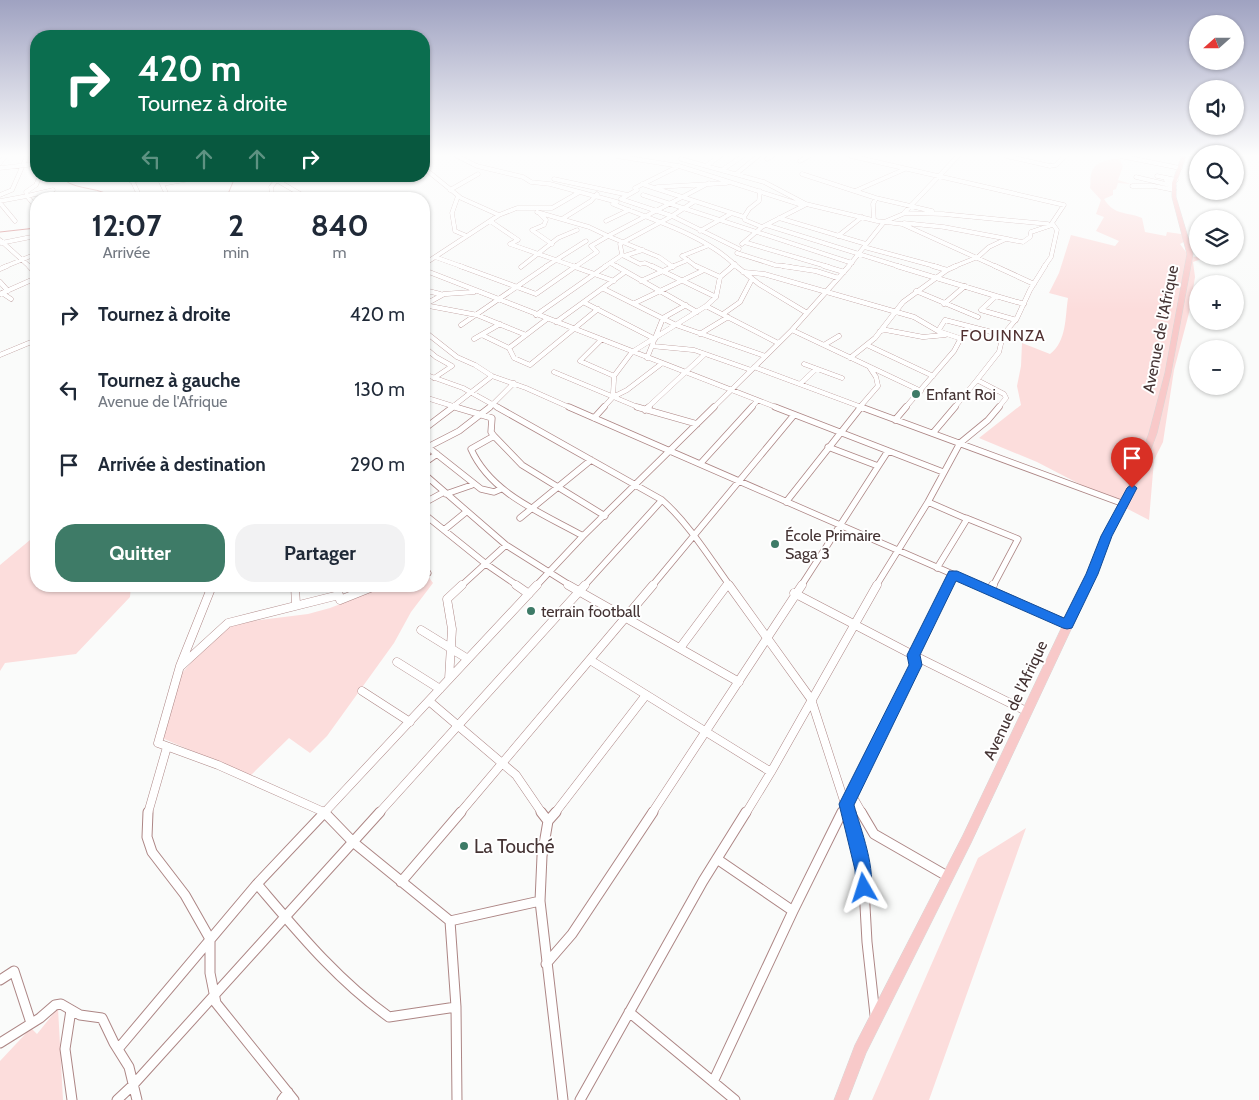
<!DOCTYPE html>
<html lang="fr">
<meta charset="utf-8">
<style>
:root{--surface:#fff;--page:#f2f2f3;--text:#1f2937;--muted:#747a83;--accent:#3e7b67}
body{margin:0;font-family:Cabin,sans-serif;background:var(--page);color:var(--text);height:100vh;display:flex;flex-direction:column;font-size:19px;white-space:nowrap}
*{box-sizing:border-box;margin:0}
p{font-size:16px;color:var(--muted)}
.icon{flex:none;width:28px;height:28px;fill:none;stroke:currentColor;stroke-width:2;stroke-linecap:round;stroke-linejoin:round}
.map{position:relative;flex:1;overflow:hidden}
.panel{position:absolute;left:30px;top:192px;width:400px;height:400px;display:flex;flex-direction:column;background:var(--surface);border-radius:20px;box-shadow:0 1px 4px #0004}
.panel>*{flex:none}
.hud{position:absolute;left:30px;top:30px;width:400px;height:152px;border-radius:20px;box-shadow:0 1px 4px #0004;background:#0b6e4f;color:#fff;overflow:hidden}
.needle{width:32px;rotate:249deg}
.tools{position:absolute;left:1189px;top:15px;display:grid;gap:10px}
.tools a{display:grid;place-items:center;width:55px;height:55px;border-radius:50%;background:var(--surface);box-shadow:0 1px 4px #0004;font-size:25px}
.pin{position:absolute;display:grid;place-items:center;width:42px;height:42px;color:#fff;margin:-51px -21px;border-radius:50% 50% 50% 0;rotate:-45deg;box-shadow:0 0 5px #0007}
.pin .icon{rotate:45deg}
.me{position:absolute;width:55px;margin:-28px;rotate:354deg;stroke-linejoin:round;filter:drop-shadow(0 0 4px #0008)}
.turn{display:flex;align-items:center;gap:18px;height:105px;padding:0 25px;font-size:22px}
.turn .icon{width:65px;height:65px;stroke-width:2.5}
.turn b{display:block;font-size:35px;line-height:42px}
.lanes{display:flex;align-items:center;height:48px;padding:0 25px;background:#0003;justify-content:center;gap:25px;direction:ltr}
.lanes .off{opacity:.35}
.eta{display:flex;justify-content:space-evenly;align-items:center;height:85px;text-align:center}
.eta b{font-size:30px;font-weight:700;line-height:35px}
.action{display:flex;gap:10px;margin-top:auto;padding:10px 25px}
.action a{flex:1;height:58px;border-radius:20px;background:var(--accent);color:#fff;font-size:20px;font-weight:700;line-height:58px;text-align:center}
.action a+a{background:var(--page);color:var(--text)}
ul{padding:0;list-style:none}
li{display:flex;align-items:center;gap:15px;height:75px;padding:0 25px}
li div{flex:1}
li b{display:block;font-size:19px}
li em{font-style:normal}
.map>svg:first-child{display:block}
.green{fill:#fcdddc}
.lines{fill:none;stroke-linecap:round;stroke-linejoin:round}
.stream{stroke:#d38787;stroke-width:1}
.minor-far4-casing{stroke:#ad8685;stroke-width:4.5}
.minor-far3-casing{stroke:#ad8685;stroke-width:5}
.minor-far2-casing{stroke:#ad8685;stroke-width:7}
.minor-far1-casing{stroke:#ad8685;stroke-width:9}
.minor-casing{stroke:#ad8685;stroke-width:11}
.major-casing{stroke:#dad6d6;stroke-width:1}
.minor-far4{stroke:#fff;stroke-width:4}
.minor-far3{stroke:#fff;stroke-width:4.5}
.minor-far2{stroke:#fff;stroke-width:5.5}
.minor-far1{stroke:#fff;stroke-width:8}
.minor{stroke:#fff;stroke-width:9}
.major{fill:#f8c9c9;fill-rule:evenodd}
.route{fill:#1a73e8;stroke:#114b97}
.poi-dot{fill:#3e7b67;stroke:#fff;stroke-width:2}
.labels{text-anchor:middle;stroke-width:4;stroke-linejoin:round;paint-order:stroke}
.street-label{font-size:16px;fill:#433;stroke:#fff}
.far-quarter-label{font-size:16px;letter-spacing:1px;fill:#513131;stroke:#fff}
.poi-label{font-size:16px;fill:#433;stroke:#fff;text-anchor:start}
.near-poi-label{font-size:19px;fill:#433;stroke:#fff;text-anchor:start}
</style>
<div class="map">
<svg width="1259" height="1100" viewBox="0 0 1259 1100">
<rect width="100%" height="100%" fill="#fafbfa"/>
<path class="green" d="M1119,159L1123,166L1118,180L1131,184L1118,183L1116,189L1113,190V195L1104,199C1115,216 1125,211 1142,218L1145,232L1166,236L1167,232L1181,234L1189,239L1180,244L1189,256L1204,258L1193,262L1195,277L1189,313L1174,370L1163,442L1154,460L1149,520L1037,462L979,438L1021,405L1017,386L1021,366L1022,343L1050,354C1067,341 1065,317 1068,298L1049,293L1059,273L1071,235L1115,246L1119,241L1096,231L1104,217L1096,214L1101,200L1090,188C1091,183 1090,180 1091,175C1093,162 1108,159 1119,159Z
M36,535V586H131L130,597L76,654L5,663L0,671V565Z
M428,576L433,583L411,612L394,643L327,736L310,753L289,738L250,776L162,738L182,673L201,651L229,626L244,622L308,614L330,608L387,586H424V577Z
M1026,828L929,1100H872L978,858Z
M58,1008L63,1100H0V1061L31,1028L37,1034Z"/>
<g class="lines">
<path class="stream" d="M47,182L64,180C79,191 100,186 115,199
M229,199L230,195L228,194L233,182L230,176
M0,232L36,228"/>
<defs>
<path id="minor-far4" d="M457,156L477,166L523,177L531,182L550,184L617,202
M616,156L679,166L802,205
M851,156L1064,205L1052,223L1057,230L1051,257L1044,267
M1006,156L1050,166L1056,165L1065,156
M1120,156L1180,168
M681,159L764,182L806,204L877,221L902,224L997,267
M767,159L772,156
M800,161L809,156
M0,163L5,156
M706,166L720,156
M0,168L36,164
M424,168L461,198L499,215
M722,170L743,156
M736,174L758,156
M802,174L876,198L932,211
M40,176L36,185L26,192L27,196L53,190
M130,176L141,199
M1157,176L1167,178
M1136,177L1174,186
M554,179L628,195
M131,181L158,176
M278,181L309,199
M161,182L169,199
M1173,182L1166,180L1167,178L1176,180
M162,184L207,176
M642,184L744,217
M1132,186H1154L1174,190
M657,187L727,183
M450,190L478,174
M760,191L759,201L749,209L744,217L745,220L762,227
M855,191L905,169
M0,195L12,190L27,156
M643,195L852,263
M458,196L452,213L455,231L467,236
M273,199L271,187L280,176
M621,199L672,216L739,249
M621,199L637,190L635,188L679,166
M0,201L27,196L36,207
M0,203L15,221
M613,204C653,220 707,236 737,267
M537,212L589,227L608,236L591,246L597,252L575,267
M904,213L943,214L1048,224
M540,214L546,220L544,225L532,230L552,244
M779,218L866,244
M562,219L591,201L597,194
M874,220L873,204L876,198
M490,221L518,240L510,244
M606,221L629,210
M904,223L944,227L1008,239
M766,225L901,267
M700,231L732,213
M838,236L862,217
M0,240L30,267
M744,242L829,267
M1,243L36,236
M510,244L576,267
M742,244L762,227L805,205
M864,247L938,267
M737,253L775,265L791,267
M622,255L640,264L645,263L654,267
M622,255L620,244L672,216L695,201
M624,256L643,250
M682,256L697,267
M682,256L707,246
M610,263L618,267
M424,264L435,257
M4,267L36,254
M463,267L435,257L499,215L517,208H552L578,193
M521,267L558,238L577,230
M545,267L586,241
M604,267L622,255
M671,267L688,260
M673,267L659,257L608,236L709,183
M731,267L735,264
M848,267L884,222L903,214L958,156
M953,267L978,257L989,247L1006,239L1023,242L1030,237L1031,232L1052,225"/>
<path id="minor-far3" d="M29,266L36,274
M460,266L536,294L576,266
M572,266L614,281
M616,266L697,312
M652,266L716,297
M696,266L720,277
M736,266L759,284L807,313
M783,266L816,271L838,278
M824,266L844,272
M897,266L996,296L981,310L1016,320
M933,266L947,270
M995,266L1034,284
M0,269L7,266
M424,270L778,408
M743,272L764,274L914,317L938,331L962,339
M641,281L674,266
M0,282L8,291
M604,289L676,325L765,356
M424,290L440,294
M916,291L978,317
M2,293L11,299
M0,294L36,278
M996,296L1024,304
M585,303L655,339
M635,303L702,271
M944,304L965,286
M424,305L477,315L526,335
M424,305L444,294L474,292
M706,306L778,343
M723,314L740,302L752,279
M536,315L606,266
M547,319L509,348L514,358L530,365L598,309
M556,322L625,272
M461,325L547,266
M792,330L921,391
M424,331L457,357L475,365L492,376L526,388L571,408
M880,331L886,330L923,337L945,335
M938,331L945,320L1003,335
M700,334L728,317
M482,335L509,348
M474,339L500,324
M601,340L580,361L614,376
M824,345L839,336
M867,345L933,376
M652,346L694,350L751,370
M424,347L436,357L452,366L434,378
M0,355L36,340
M647,358L663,318L686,305
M850,358L875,338L903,302L947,270L956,266
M804,364L842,378
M754,367L864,408
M554,372L640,408
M424,374L463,388L499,408
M800,384L816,369
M424,397L459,408
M613,397L627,390L661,364
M451,408L492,376
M489,408L514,383
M603,408L613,397L614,376L632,352L706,306L716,297L720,277L733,266
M647,408L705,354
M713,408L792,330L849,266
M751,408L757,401
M859,408L878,386L876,377L870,368
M905,408L954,351L967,327
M954,408L977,380
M998,408L1006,398L1004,394L977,380L999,352L1003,335L1017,318L1030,290L1045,266"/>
<path id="minor-far2" d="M455,407L492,418L491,432L494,436
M497,407L662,500C689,524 709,557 730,586
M569,407L980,586
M637,407L697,424
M775,407L943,472
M861,407L1124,504
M645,410L649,407
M594,418L604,407
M895,420L906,407
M424,429L453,407
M933,433L955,407
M424,444L481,489L494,492L501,489
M828,447L878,466
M424,449L459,431L490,407
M424,463L437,454
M700,464L752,407
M424,474L506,545L571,586
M446,494L472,485
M786,502L861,407
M928,502L967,519L937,568
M424,503L444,492
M424,514L486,564L518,586
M520,518L591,460
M966,518L1018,539L993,586
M444,530L466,512
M583,536C542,513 491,494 471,449L494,436L522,465L605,516
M424,574L428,573
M461,586L506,545
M536,586L583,536L714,407
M584,586L662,500
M652,586L794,415
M726,586L728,584
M801,586L888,451
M876,586L928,502L960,443L988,420L999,407
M947,586L953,575"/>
<path id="minor-far1" d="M516,585L529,594
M568,585L739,682
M729,585L811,699L848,813
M948,585L913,655L1026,711
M978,585L1067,624
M212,586L180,666L158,743L218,765L326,813
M295,586L296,605
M337,586L340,600L375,586
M990,591L993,585
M794,593L913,655L915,665L842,813
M421,630L468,659
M680,648L727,585
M590,660L771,772
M397,662L440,689
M181,666L228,623L339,595
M449,679L452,629L447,599L462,585
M362,691L410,722
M429,701L516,775L542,813
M851,794L862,813
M148,813L167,747
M324,813L537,585
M379,813L585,585
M460,813L653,585
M555,813L646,695
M652,813L802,585
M746,813L771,772L877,585"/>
<path id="minor" d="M148,812L147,837L152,852L185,895L210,939V973L216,1003L294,1100
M324,812L353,842L450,921L456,1007L457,1100
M541,812L548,821
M556,812L548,821L542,856L540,901L563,1100
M848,812L863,870L867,942L875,1015
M861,812L874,834L947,876
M717,859L793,911
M401,882L461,812
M257,884C298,932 337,980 389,1017L456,1007
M450,921L540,901
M546,964L572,934L653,812
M0,980L14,971L31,1023
M71,1010L65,1049L72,1100
M629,1012L735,1100
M0,1043L40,1018L55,1005L61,1004L80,1015L102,1018L114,1043L129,1067L137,1100
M118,1049L257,884L325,812
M713,1082L793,911L842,812
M117,1100L133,1085L380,812
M282,1100L288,1092
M580,1100L703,881L746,812"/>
<path id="major" d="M1182,156H1186L1176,183V197L1193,254L1171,373L1157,433L1143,471L1128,504L1110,536L1097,574L971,843L866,1053L848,1100H834L855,1045L963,835L1087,574L1102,536L1120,504L1135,471L1149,433L1165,373L1187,254L1172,197V183Z"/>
</defs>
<use href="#minor-far4" class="minor-far4-casing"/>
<use href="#minor-far3" class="minor-far3-casing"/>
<use href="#minor-far2" class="minor-far2-casing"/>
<use href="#minor-far1" class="minor-far1-casing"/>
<use href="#minor" class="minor-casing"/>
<use href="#major" class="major-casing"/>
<use href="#minor-far4" class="minor-far4"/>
<use href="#minor-far3" class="minor-far3"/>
<use href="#minor-far2" class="minor-far2"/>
<use href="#minor-far1" class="minor-far1"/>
<use href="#minor" class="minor"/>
<use href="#major" class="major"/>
</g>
<linearGradient id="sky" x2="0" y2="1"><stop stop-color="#9fa2c1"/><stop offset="0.5" stop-color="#fdfdfd"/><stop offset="1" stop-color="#fdfdfd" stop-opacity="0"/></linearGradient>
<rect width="1259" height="310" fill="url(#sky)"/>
<path class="route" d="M1132,484L1137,488L1112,536L1098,574L1072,628L1067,629L1063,628L956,581L920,655L922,665L854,805C860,827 878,873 869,894L864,896L858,894L856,888L855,870L839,804L909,665L907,655L949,571H957L1064,618L1086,574L1101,536L1127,488Z"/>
<g class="poi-dot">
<circle cx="916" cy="394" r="5"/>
<circle cx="775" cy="544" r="5"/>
<circle cx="531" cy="611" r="5"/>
<circle cx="464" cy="846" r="5"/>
</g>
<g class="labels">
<g class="street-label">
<text transform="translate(1160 329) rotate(-79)" y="6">Avenue de l'Afrique</text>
<text transform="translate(1015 700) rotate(-65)" y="6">Avenue de l'Afrique</text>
</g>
<g class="far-quarter-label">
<text x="1003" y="341">FOUINNZA</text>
</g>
<g class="poi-label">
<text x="926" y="400">Enfant Roi</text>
<text x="785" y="541">École Primaire<tspan x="785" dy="18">Saga 3</tspan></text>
<text x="541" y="617">terrain football</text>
</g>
<g class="near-poi-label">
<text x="474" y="853">La Touché</text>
</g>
</g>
</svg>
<div class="tools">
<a><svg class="needle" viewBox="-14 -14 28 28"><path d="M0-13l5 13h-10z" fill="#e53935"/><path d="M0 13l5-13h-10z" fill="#747a83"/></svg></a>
<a><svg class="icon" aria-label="sound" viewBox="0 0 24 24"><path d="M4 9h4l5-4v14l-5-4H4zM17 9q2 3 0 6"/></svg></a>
<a><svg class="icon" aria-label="search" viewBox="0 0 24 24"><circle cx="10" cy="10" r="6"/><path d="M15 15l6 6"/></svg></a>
<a><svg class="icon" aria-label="layers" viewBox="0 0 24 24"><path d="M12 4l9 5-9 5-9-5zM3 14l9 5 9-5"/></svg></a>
<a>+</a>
<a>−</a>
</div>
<div class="pin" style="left:1132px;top:488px;background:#d93025"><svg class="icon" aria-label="arrive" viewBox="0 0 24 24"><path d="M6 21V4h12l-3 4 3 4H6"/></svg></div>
<svg class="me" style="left:864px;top:888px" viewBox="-20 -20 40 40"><path d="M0-17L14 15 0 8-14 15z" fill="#1a73e8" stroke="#fff" stroke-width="4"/></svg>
<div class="hud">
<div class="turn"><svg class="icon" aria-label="right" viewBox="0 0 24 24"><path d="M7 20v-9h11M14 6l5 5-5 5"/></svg><div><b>420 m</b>Tournez à droite</div></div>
<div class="lanes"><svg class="icon off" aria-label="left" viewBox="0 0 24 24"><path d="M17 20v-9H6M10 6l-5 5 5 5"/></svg><svg class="icon off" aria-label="ahead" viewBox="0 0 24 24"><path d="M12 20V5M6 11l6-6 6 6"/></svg><svg class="icon off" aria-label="ahead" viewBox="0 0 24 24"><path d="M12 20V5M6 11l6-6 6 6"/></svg><svg class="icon" aria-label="right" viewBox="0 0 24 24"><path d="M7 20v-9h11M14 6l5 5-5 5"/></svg></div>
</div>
<section class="panel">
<div class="eta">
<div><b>12:07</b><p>Arrivée</p></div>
<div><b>2</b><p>min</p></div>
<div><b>840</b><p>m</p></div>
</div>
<ul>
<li><svg class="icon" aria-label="right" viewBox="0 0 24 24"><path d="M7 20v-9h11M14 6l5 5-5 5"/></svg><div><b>Tournez à droite</b></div><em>420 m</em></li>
<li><svg class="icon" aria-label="left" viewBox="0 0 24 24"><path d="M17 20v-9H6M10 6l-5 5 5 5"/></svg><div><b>Tournez à gauche</b><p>Avenue de l'Afrique</p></div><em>130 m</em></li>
<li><svg class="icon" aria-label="arrive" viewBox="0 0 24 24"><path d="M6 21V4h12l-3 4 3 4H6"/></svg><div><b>Arrivée à destination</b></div><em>290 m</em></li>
</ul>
<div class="action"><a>Quitter</a><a>Partager</a></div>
</section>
</div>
